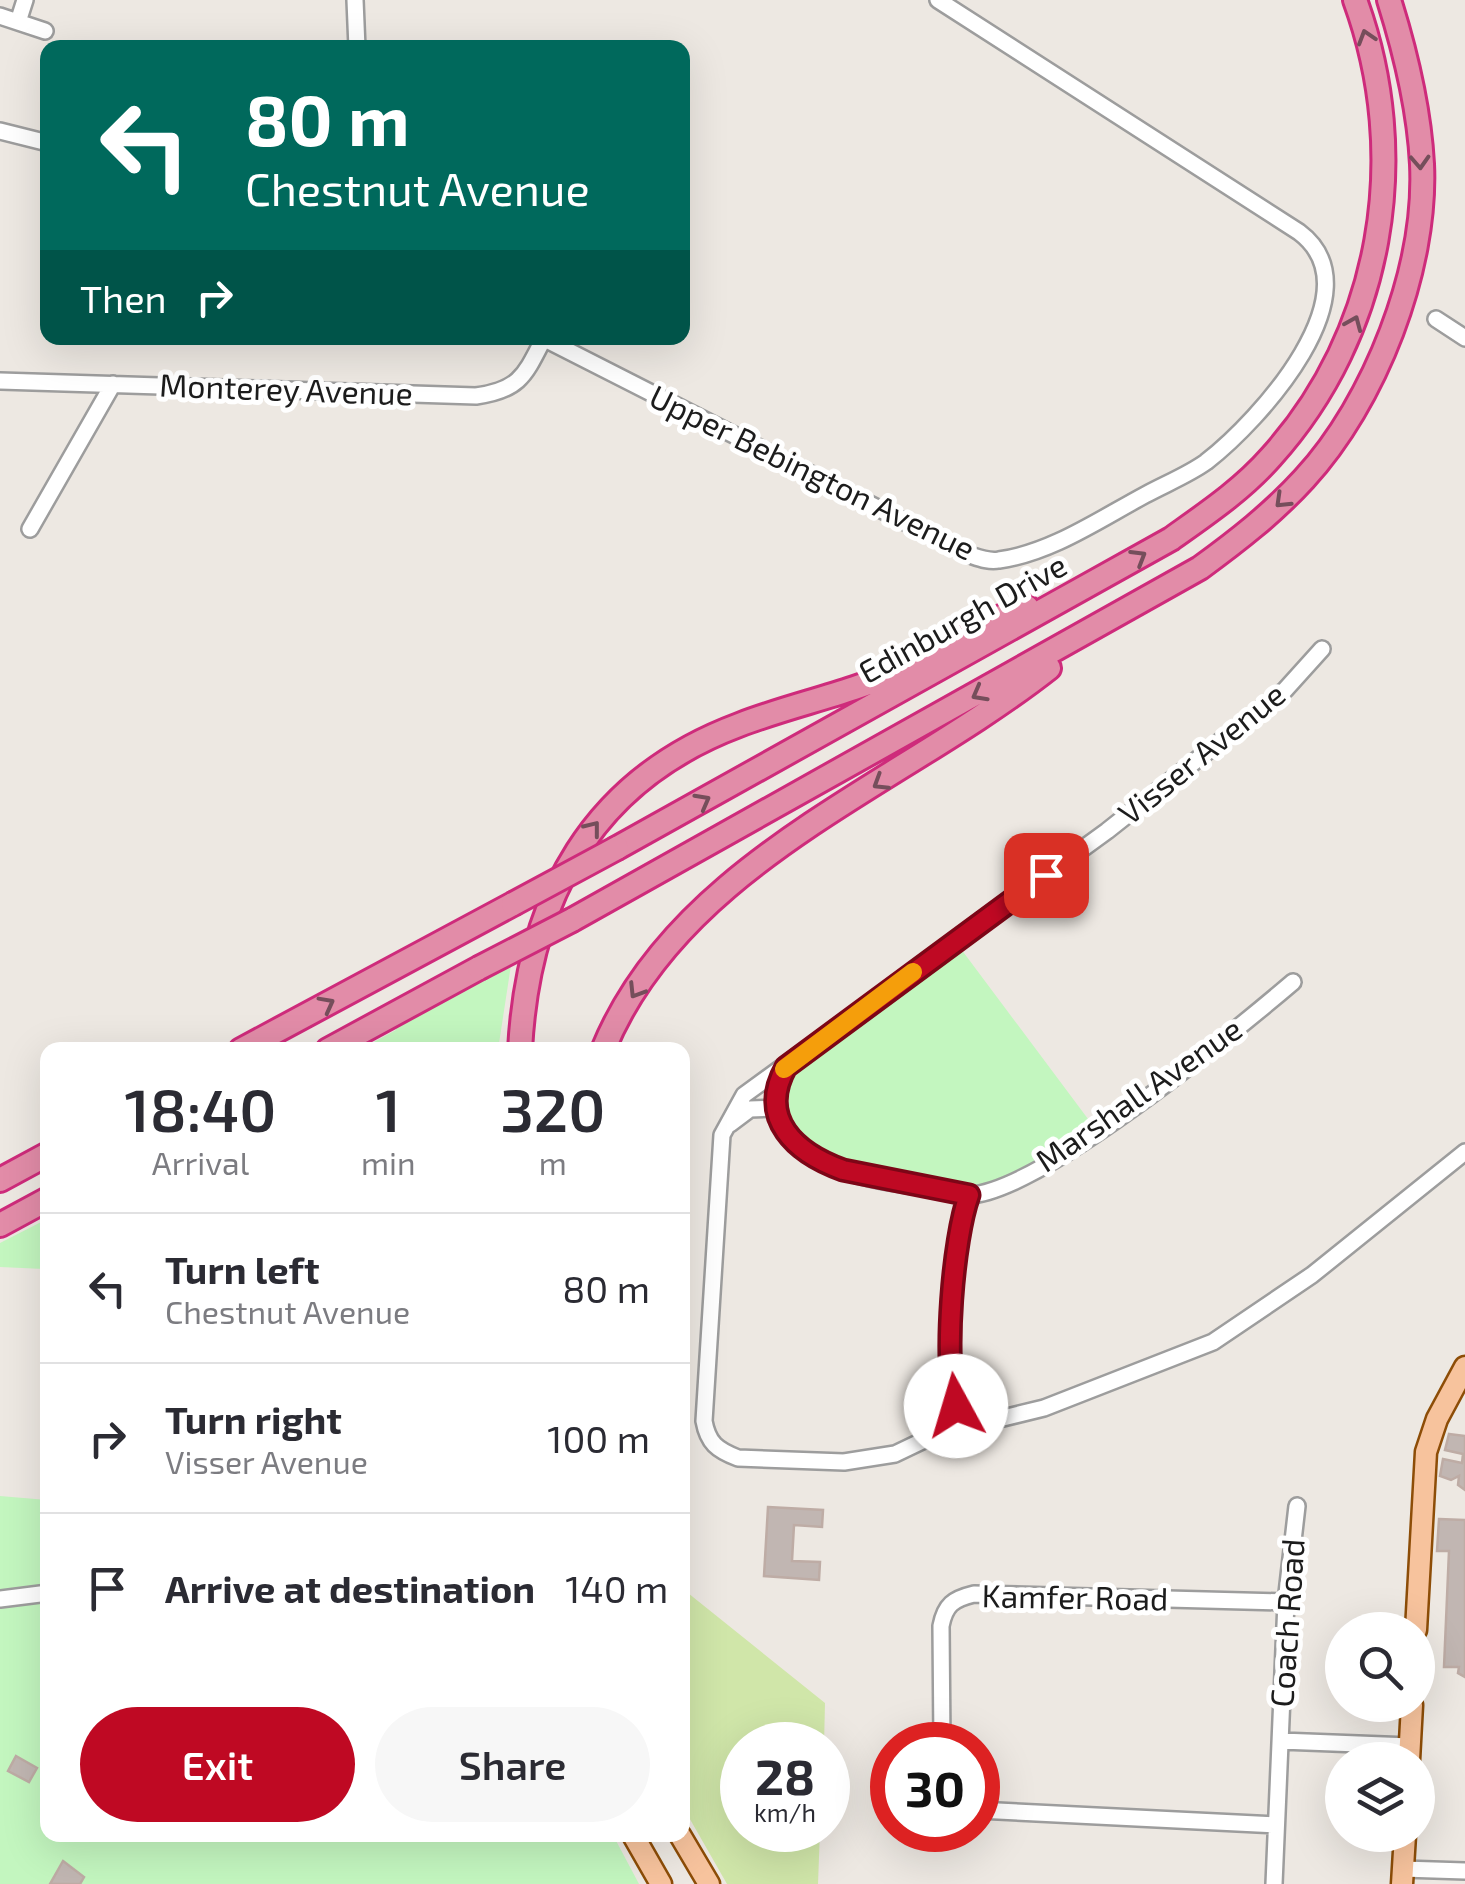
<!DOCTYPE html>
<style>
:root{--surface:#fff;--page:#f7f7f7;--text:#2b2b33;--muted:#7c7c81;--line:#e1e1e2;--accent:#bf0923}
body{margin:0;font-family:"Exo 2",sans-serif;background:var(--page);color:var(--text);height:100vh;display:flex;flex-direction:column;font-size:38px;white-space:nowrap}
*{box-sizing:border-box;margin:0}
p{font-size:32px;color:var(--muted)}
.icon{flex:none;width:55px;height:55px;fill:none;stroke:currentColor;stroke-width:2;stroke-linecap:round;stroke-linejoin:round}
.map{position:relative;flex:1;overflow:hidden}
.drawer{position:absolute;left:40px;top:1042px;width:650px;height:800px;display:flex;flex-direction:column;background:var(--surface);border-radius:20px;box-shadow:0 10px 40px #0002}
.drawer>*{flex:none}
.hud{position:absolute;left:40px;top:40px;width:650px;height:305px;border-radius:20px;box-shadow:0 10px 40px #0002;background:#00695c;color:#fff;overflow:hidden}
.fabs{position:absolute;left:1325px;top:1612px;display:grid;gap:20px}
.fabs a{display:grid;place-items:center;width:110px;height:110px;border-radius:50%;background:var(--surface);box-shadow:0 10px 40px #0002;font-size:50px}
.speed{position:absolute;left:720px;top:1722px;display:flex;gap:20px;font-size:50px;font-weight:700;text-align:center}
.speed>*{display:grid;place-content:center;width:130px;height:130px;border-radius:50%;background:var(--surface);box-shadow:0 10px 40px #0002;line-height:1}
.speed small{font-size:25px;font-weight:400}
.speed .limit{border:15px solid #d22;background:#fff;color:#111}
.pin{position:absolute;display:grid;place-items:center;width:85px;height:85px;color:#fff;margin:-42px;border-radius:20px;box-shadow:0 5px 15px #0006}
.me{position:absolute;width:110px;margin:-55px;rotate:354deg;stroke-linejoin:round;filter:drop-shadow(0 0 8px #0008)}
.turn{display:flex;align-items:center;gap:35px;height:210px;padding:0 40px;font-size:45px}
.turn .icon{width:130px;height:130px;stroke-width:2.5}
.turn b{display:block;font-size:70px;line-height:85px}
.then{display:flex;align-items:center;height:95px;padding:0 40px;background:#0003;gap:20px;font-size:38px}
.eta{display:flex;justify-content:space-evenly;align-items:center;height:170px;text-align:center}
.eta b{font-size:60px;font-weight:600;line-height:70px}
.action{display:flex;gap:20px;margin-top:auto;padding:20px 40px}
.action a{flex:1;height:115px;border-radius:60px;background:var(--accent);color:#fff;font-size:40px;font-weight:600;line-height:115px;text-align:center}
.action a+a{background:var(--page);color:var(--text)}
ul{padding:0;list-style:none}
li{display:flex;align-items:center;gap:30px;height:150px;padding:0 40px;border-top:2px solid var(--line)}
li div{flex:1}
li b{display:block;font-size:38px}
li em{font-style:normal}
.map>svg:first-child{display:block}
.grass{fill:#d0e6a9}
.park{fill:#c3f6bf}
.building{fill:#c1b6b2;stroke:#beaca5;stroke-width:2.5}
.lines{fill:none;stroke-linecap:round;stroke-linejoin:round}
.minor-casing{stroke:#9d9d9d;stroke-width:20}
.major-casing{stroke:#8d4d07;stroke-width:25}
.highway-casing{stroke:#ce2b7b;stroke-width:28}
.minor{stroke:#fff;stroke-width:15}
.major{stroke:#f7c39d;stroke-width:20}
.highway{stroke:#e28ca8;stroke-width:22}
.highway-bridge-casing{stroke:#ce2b7b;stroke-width:28;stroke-linecap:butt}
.highway-bridge{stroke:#e28ca8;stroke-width:22}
.oneway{stroke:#754e5b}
.route-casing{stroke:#7c0617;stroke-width:25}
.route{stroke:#bf0923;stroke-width:18}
.slow{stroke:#f59e0b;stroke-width:18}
.labels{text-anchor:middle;stroke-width:10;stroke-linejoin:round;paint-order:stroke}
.street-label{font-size:32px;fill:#1c1c1c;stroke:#fff}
</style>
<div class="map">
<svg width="1465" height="1884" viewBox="0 0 1465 1884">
<rect width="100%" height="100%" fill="#ede8e2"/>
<path class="grass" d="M683,1589L825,1703L824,1745H742V1830H820L818,1884H727L683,1807Z"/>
<path class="park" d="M955,941L1097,1131L968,1201L820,1159L779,1117L778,1083L788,1066Z
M511,965L498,1050H359L396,1030L394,1025Z
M47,1219L44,1269L0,1267V1243Z
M0,1496L47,1500L48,1835H613L639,1884H0Z"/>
<path class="building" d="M1449,1434L1465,1436V1490L1458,1485L1459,1476L1451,1480L1440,1476L1443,1459L1462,1463L1463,1454L1445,1450Z
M768,1507L823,1510L822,1527L794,1525L792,1561L820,1562L819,1580L764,1576Z
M1439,1519L1465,1520V1677L1458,1673L1459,1667H1444L1449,1551H1437Z
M16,1756L37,1768L29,1782L8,1771Z
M63,1861L84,1877L80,1884H50Z"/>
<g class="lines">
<defs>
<path id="minor" d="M355,0L357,48
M0,16L45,31
M18,22L25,0
M0,131L48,143
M1436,319L1465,338
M543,338L970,555C979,558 989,562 999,560C1051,553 1100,519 1145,495C1165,484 1188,475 1206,462C1259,421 1378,291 1299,232L938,0
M0,381L476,396C520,390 525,375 544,338
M30,529L113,384
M1322,649L1285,690L1107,831L744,1095L722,1135L704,1421C708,1443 717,1450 738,1458L844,1462L895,1454L964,1421L999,1419L1044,1408L1213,1342L1312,1275L1465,1152
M784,1070C774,1088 771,1102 781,1121C812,1185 909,1181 969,1195
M730,1124L750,1109L775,1108
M964,1421C959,1412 954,1403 952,1392C944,1356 956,1230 969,1195C1039,1193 1234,1032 1293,982
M0,1599L48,1593
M1281,1741L1410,1746
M942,1745L941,1626C945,1605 953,1599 974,1594L1286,1602
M978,1810L1276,1825
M1403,1869L1465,1871
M1274,1884L1286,1602L1297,1506"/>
<path id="major" d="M1416,1630L1426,1452L1437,1419L1465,1367
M1409,1760L1412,1705
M633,1835L661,1884
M680,1835L709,1884
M1402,1884L1405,1835"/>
<path id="highway" d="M617,848L1171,539C1206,514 1242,490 1271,457C1383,333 1412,156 1355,0
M572,920L1200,568C1237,541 1273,513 1304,479C1375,402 1427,269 1422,164C1419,107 1406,54 1389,0
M241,1050L513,904
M328,1050L479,968
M520,1050C528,898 592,780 739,725C790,705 848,694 898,671C942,651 980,622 1027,607
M603,1050C679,863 899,786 1049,668
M0,1180L48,1154
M0,1225L48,1199"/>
</defs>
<use href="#minor" class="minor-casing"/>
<use href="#major" class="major-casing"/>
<use href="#highway" class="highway-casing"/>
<use href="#minor" class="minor"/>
<use href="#major" class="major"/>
<use href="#highway" class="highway"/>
<defs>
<path id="highway-bridge" d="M513,904L617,848
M479,968L572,920"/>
</defs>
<use href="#highway-bridge" class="highway-bridge-casing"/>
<use href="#highway-bridge" class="highway-bridge"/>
</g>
<defs><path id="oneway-chevron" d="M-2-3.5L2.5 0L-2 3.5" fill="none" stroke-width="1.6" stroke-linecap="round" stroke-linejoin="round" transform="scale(2.5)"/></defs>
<g class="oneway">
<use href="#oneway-chevron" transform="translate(1366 37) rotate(-107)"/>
<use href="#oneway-chevron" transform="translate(1420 162) rotate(87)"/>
<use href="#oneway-chevron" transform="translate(1354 323) rotate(-67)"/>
<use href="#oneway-chevron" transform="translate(1282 501) rotate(136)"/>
<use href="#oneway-chevron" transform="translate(1139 557) rotate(-31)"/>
<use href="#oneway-chevron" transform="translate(979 694) rotate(151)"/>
<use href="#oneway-chevron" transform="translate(880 783) rotate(148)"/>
<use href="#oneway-chevron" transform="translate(703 801) rotate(-29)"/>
<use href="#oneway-chevron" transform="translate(593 828) rotate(-52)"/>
<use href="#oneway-chevron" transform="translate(636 991) rotate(122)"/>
<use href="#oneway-chevron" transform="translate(327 1004) rotate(-28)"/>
</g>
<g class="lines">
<defs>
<path id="route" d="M956,1406C943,1361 953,1239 969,1195L843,1170C796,1153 757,1119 786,1067L1046,875"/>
</defs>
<use href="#route" class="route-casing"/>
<use href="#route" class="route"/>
<path class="slow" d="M784,1069L913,972"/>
</g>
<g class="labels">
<g class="street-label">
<text transform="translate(286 390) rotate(2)" y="11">Monterey Avenue</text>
<text transform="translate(812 473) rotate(26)" y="11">Upper Bebington Avenue</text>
<text transform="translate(963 619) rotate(-29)" y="11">Edinburgh Drive</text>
<text transform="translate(1202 754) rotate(-39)" y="11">Visser Avenue</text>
<text transform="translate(1139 1095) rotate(-35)" y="11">Marshall Avenue</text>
<text transform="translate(1075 1598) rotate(1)" y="11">Kamfer Road</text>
<text transform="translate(1288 1623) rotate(-86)" y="11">Coach Road</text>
</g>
</g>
</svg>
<div class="fabs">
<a><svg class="icon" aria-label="search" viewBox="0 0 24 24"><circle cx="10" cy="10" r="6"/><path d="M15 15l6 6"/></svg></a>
<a><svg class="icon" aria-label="layers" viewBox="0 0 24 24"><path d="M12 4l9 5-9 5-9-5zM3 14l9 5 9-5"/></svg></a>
</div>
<div class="speed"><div>28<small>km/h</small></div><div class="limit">30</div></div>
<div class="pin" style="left:1046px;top:875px;background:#d93025"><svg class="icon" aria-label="arrive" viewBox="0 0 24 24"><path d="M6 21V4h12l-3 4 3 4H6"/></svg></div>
<svg class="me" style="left:956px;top:1406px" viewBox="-20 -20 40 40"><circle r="19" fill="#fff"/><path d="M0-13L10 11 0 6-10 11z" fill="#bf0923"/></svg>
<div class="hud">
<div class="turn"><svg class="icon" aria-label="left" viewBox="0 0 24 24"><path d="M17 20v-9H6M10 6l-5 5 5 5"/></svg><div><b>80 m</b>Chestnut Avenue</div></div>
<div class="then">Then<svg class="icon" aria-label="right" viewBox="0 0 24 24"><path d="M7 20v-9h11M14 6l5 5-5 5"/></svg></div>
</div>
<section class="drawer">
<div class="eta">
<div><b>18:40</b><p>Arrival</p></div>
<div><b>1</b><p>min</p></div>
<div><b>320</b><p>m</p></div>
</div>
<ul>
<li><svg class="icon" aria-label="left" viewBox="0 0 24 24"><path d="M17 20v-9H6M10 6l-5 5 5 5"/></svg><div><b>Turn left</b><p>Chestnut Avenue</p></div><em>80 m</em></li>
<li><svg class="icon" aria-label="right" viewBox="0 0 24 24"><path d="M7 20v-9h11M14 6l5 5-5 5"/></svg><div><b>Turn right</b><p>Visser Avenue</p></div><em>100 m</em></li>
<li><svg class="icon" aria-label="arrive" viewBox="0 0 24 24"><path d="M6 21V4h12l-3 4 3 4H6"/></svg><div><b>Arrive at destination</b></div><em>140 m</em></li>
</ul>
<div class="action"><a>Exit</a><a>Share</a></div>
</section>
</div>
